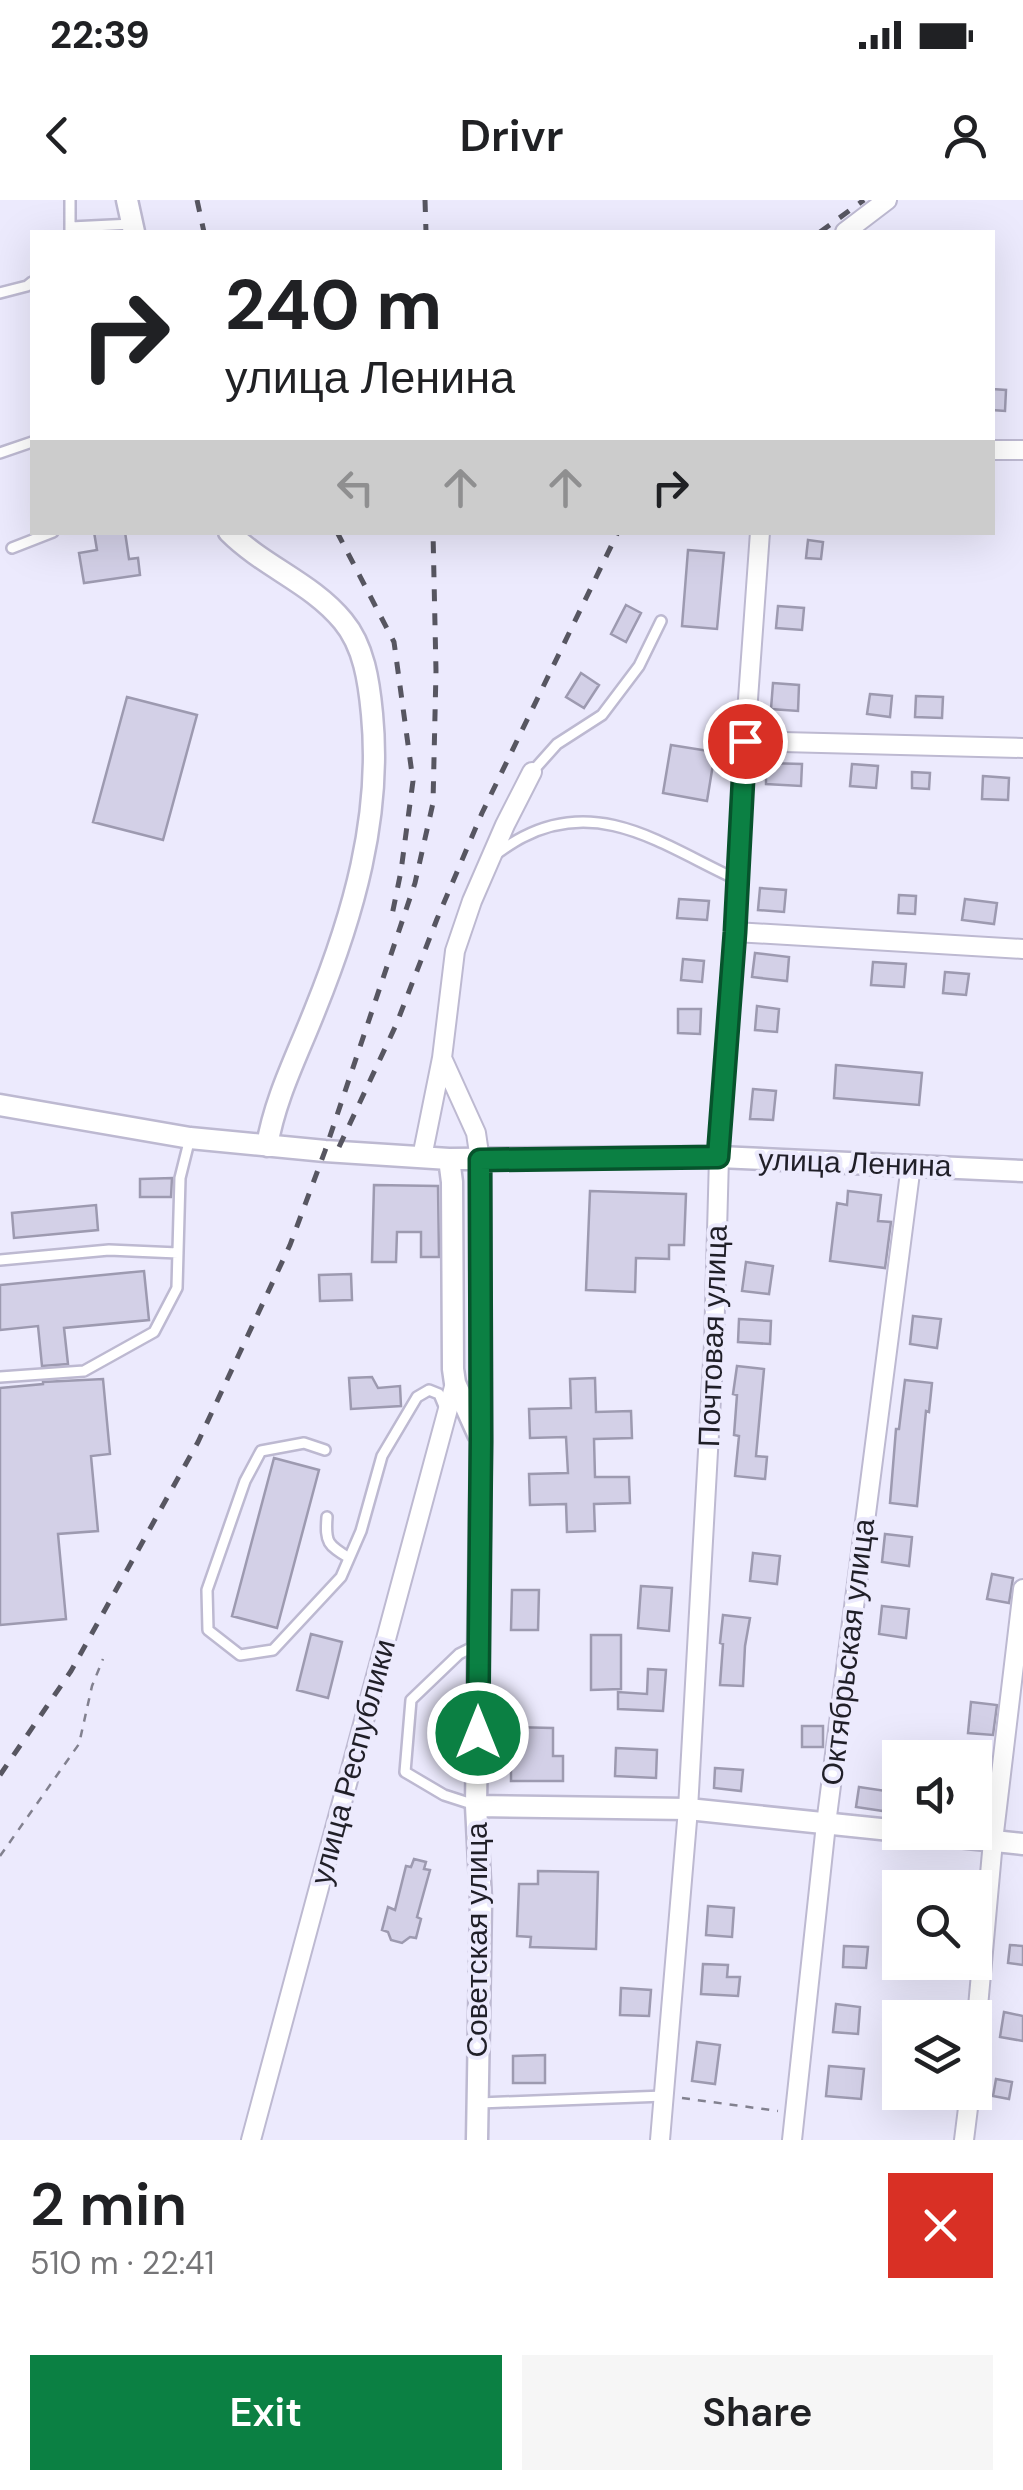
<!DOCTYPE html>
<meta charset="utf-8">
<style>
:root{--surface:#fff;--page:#f6f6f6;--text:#202124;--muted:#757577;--accent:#0b8043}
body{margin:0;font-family:"DM Sans",sans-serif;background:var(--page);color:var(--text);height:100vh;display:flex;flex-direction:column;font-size:38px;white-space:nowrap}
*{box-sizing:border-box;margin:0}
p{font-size:32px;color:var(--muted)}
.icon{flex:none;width:55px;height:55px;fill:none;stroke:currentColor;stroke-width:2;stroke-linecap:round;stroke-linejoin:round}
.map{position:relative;height:1940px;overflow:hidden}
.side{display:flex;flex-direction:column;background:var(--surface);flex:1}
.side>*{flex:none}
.guide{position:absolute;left:30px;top:30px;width:965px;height:305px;border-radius:0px;box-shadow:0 10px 40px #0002;background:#fff;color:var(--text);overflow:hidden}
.fabs{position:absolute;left:882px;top:1540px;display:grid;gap:20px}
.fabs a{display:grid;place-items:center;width:110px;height:110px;border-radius:0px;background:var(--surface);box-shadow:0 10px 40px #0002;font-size:50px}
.pin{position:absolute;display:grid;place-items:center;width:85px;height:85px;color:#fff;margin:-42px;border:5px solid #fff;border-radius:50%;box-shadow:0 2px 10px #0007}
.me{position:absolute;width:110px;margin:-55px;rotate:0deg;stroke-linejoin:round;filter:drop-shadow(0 0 8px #0008)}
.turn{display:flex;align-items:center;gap:35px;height:210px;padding:0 30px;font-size:45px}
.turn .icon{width:130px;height:130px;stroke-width:2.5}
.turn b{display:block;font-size:70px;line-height:85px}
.lanes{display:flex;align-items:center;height:95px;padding:0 30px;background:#0003;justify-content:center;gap:50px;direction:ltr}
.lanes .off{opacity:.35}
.round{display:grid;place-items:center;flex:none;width:105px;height:105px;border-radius:0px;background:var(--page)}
.headline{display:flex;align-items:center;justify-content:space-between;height:170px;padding:0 30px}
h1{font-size:60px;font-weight:600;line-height:75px}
.button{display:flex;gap:20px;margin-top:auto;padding:20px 30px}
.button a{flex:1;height:115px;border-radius:0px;background:var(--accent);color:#fff;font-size:40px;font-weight:600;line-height:115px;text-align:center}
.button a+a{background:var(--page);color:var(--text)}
.status{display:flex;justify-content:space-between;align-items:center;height:70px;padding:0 50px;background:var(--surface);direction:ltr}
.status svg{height:28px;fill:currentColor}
header{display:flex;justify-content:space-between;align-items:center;height:130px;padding:0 30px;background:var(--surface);font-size:45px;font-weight:600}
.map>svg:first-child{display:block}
.building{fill:#d3d0e7;stroke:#9d9ab0;stroke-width:2.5}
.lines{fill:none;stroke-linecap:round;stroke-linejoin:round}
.service-casing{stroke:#bdb9d1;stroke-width:14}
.minor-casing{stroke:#bdb9d1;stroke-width:22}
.tertiary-casing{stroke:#bdb9d1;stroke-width:25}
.path{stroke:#82818f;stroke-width:2.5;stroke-dasharray:8 8;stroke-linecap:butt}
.service{stroke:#fff;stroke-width:9}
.minor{stroke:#fff;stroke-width:18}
.tertiary{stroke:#fff;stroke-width:20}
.rail{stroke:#575661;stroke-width:5;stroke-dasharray:12 12;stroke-linecap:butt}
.route-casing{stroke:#07532c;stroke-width:25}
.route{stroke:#0b8043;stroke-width:18}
.labels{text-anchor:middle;stroke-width:8;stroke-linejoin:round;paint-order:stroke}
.street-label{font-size:30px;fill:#201f28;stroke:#eceafd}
</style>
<div class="status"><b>22:39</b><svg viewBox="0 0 49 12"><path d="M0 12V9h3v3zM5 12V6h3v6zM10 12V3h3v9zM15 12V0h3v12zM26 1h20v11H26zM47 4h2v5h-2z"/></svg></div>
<header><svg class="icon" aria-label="back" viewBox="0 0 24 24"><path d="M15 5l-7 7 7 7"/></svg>Drivr<svg class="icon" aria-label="person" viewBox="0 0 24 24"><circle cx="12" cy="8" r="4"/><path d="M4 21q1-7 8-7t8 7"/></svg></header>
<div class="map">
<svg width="1023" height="1940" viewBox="0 0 1023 1940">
<rect width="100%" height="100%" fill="#eceafd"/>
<path class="building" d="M992,189L1006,190L1005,211L992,210Z
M94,332H125L129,359L138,358L140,375L84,383L79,353L97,350Z
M808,340L823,342L821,359L806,358Z
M688,350L724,353L717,429L682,426Z
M626,405L641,413L626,442L611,434Z
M778,406L804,408L802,430L776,428Z
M581,473L599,485L584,508L566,497Z
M773,483L799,485L798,511L771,509Z
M870,494L892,496L890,517L867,514Z
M916,496L943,497L942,518L915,517Z
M127,497L197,515L163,640L93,622Z
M671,545L715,552L707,601L663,593Z
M766,563L802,564L801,586L766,584Z
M852,564L878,566L876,588L850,586Z
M912,572L930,573L929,589L912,588Z
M983,576L1009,578L1008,600L982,599Z
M760,688L786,690L784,712L758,710Z
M899,695L916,696L915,714L898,713Z
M679,699L709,701L707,720L677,718Z
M965,699L997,703L994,724L962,720Z
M755,753L789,757L787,781L752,777Z
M683,759L704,761L702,782L681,780Z
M873,762L906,764L904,787L871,785Z
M945,772L969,774L966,795L943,793Z
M757,806L779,809L777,832L755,830Z
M678,809H701L700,834L678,833Z
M836,865L922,873L919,905L834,898Z
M753,889L776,891L773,920L750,919Z
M172,978L171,997H140V979Z
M374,985L438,986L439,1057H421V1032H397L396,1062H372Z
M590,991L686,994L684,1045H669V1059L636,1058L635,1092L586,1090Z
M848,991L881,995L878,1021L891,1022L885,1068L830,1061L837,1003L847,1005Z
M96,1005L98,1030L14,1038L12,1013Z
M746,1062L773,1066L769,1094L742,1091Z
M144,1071L149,1120L64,1128L68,1164L42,1166L38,1126L0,1130V1085Z
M351,1074L352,1100L320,1101L319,1075Z
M913,1116L941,1119L937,1148L910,1144Z
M739,1119L771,1121L770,1144L738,1142Z
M737,1166L764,1169L756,1256L767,1257L765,1279L735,1276L739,1236L734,1235L737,1195L733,1194Z
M372,1177L378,1188L400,1186L401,1206L351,1209L349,1178Z
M595,1178L596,1212L631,1211L632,1238L594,1239L595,1277H629L630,1303L594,1304L595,1331L567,1332L566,1304L530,1305L529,1274L568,1273L566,1237L530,1238L529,1209L571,1208L570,1179Z
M103,1179L110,1254L91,1256L98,1331L58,1334L66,1419L0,1425V1188L43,1184V1182Z
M905,1180L932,1183L929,1212L926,1211L917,1306L890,1303L896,1229H899Z
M274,1258L319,1270L277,1428L232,1416Z
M885,1334L912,1337L909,1366L882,1362Z
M753,1353L780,1356L777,1384L750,1381Z
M992,1374L1013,1378L1009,1403L987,1399Z
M641,1386L672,1388L669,1431L638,1428Z
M512,1390H539L538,1430H511Z
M882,1406L909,1409L906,1438L879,1434Z
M723,1415L750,1418L745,1446L743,1486L720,1485L723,1444L720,1443Z
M311,1434L342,1442L328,1498L297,1490Z
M591,1435H621V1489L591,1490Z
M648,1469L666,1470L663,1511L618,1509V1492L647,1494Z
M971,1502L997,1505L993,1535L968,1533Z
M802,1526H823V1547H802Z
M511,1527L553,1528V1556H563V1581H511Z
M616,1548L657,1550L656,1578L615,1576Z
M715,1568L743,1570L741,1591L714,1588Z
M859,1587L886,1591L883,1611L856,1607Z
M414,1659L426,1662L424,1669L430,1670L417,1717L421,1719L416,1738L410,1737L402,1743L391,1740L388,1732L382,1730L388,1707L395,1710L406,1666L411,1667Z
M538,1671L598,1672L596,1749L530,1747L531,1737L517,1736L519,1684H538Z
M708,1706L734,1708L732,1737L706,1735Z
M1010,1745L1023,1746V1765L1008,1763Z
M844,1746L868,1747L866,1768L843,1767Z
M703,1764L728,1765L727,1777H740L738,1796L701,1794Z
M621,1788L651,1790L649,1816L620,1815Z
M836,1804L860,1807L858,1834L833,1832Z
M1004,1812L1023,1816V1841L1000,1837Z
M697,1842L720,1845L715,1884L692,1881Z
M545,1855V1883H513V1856Z
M829,1866L864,1869L861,1899L826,1896Z
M996,1879L1012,1882L1009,1899L993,1896Z"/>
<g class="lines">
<defs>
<path id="service" d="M70,0V30
M71,27L132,24
M0,93L27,86L32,82
M0,253L32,242
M12,348L53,332
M532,572L557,544L602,515L639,466L661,421
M496,654C505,648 513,642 523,637C602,596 667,648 738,680
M0,1060L109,1050L178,1053
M0,1177L84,1171L154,1132L177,1088L180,978L190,938
M325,1250L304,1243L261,1251L245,1281L207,1390L208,1430L240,1455L273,1450L341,1377L361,1331L382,1256L417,1197L429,1190L439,1194L446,1211
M327,1317C325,1343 328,1345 349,1358
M475,1605L444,1595L405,1572L411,1500L459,1454L475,1446
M480,1903L664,1896"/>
<path id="minor" d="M845,32L887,0
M992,250H1023
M745,541L1023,548
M735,732L1023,749
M442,858L476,933L480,960
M422,957L442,858L455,751L472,701L505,625L532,572
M975,1840L993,1641L1023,1389
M251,1940L455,1183
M660,1940L688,1609L714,1144L719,957L735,732L745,541L760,332
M792,1940L826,1624L911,965
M964,1940L970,1892"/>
<path id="tertiary" d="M127,0L134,32
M229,332C264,367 312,383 343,421C364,446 369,482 372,514C382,617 353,716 315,810C297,856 275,898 267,946
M0,905L190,938L325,951L449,959L719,957L1023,971
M449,959L452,982L453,1169L455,1183L478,1234
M476,1606L688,1609L900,1631
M911,1632L1023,1644
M477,1940L481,1700L476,1606L481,1240L480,960"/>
</defs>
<use href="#service" class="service-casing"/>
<use href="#minor" class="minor-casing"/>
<use href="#tertiary" class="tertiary-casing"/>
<path class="path" d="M0,1656L79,1544L92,1486L103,1459
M682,1898L778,1911"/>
<use href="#service" class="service"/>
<use href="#minor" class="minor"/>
<use href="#tertiary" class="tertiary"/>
<path class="rail" d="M197,0L204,32
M425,0L426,32
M820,32L864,0
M337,332L394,442L413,581L401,671L391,720
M339,947L396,825L437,719L482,613L618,332
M0,1575L71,1471L198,1242L290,1045L325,951L415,683L433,603L436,471L433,332"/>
</g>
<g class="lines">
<defs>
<path id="route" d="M478,1533L481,1240L480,960L718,957L735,732L745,541"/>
</defs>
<use href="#route" class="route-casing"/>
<use href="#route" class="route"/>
</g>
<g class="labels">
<g class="street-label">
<text transform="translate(855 963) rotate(2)" y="10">улица Ленина</text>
<text transform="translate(713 1136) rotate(-88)" y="10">Почтовая улица</text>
<text transform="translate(848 1452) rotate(-83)" y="10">Октябрьская улица</text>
<text transform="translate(353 1562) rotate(-75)" y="10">улица Республики</text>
<text transform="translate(477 1740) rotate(-90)" y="10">Советская улица</text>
</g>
</g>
</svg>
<div class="fabs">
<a><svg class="icon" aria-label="sound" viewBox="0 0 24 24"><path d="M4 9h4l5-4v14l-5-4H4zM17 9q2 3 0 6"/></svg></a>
<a><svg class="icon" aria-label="search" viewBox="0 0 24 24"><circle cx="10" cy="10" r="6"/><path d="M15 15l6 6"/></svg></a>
<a><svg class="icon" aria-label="layers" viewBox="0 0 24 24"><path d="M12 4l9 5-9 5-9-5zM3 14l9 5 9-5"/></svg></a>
</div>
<div class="pin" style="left:745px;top:541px;background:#d93025"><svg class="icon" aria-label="arrive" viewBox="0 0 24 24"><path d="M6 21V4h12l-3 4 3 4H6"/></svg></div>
<svg class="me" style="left:478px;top:1533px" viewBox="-20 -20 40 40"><circle r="17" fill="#0b8043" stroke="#fff" stroke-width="3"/><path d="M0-11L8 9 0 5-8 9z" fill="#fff"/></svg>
<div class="guide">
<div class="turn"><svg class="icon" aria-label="right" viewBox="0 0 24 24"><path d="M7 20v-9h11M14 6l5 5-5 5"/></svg><div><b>240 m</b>улица Ленина</div></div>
<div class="lanes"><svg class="icon off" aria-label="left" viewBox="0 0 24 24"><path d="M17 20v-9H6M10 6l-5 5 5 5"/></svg><svg class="icon off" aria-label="ahead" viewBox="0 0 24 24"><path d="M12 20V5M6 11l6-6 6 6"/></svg><svg class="icon off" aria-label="ahead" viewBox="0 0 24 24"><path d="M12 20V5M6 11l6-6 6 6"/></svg><svg class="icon" aria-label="right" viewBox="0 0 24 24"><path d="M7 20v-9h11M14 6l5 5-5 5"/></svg></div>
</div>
</div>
<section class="side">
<div class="headline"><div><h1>2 min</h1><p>510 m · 22:41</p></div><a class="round" style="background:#d93025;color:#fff"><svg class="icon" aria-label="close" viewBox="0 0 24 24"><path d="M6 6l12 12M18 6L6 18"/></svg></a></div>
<div class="button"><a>Exit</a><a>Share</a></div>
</section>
